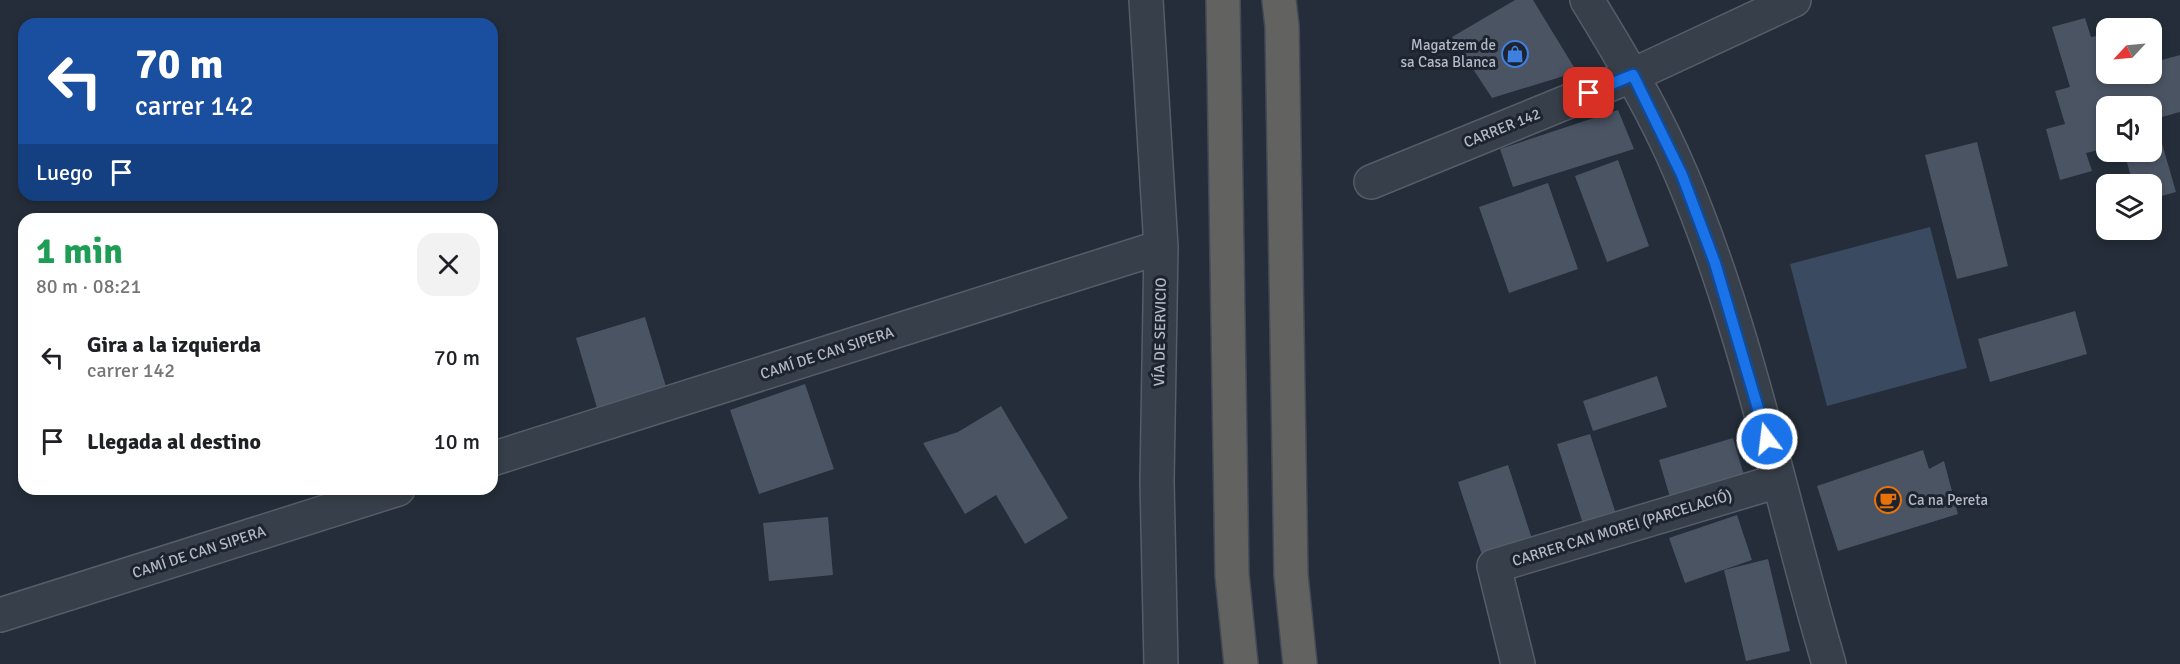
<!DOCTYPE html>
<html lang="es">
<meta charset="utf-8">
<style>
:root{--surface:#fff;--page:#f2f2f2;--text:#202124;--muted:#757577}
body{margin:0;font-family:Signika,sans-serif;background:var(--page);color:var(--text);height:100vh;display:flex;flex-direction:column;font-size:22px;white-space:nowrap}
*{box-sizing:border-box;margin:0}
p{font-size:20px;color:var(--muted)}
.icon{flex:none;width:33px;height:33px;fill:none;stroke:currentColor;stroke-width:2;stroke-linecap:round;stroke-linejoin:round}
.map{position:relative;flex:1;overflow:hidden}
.drawer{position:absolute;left:18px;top:213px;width:480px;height:282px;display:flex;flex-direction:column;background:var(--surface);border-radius:18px;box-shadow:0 3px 9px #0003}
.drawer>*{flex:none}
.top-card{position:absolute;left:18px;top:18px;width:480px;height:183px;border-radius:18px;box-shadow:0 3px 9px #0003;background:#1a4fa0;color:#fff;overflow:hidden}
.needle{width:39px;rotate:244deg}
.fabs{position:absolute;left:2096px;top:18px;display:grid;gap:12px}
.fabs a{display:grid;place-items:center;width:66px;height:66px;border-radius:12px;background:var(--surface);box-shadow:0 3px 9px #0003;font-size:30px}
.pin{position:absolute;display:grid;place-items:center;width:51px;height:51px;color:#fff;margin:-26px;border-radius:12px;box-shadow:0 3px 9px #0006}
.me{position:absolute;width:66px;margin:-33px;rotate:345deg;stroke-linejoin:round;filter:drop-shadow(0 0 4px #0008)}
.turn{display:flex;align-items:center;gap:21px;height:126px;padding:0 18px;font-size:27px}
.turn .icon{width:78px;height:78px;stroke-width:2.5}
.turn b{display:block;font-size:42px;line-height:51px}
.then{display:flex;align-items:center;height:57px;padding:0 18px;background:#0003;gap:12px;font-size:22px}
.round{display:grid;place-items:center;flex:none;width:63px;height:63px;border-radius:18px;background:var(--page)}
.headline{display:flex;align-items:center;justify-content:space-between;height:102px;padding:0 18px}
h1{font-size:36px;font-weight:800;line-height:45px;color:#1e9e55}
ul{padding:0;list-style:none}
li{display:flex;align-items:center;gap:18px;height:84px;padding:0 18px}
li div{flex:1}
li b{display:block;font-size:22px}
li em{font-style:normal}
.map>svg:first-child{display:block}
.water{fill:#3a4a61}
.building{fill:#4a5463}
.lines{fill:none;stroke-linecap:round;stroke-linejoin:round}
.minor-casing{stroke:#565d68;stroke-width:36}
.trunk-casing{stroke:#434a55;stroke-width:36}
.minor{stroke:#373f4a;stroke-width:33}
.trunk{stroke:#626260;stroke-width:33}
.route-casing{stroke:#114b97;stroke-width:15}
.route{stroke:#1a73e8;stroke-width:10}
.labels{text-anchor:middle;stroke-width:6;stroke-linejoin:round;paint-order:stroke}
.poi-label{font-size:15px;fill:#b3bac6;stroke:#1d242f;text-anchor:end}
.street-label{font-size:15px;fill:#b3bac6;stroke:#1d242f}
</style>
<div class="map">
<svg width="2180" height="664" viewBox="0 0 2180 664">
<rect width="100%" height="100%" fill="#242d39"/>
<path class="water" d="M1930,227L1967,368L1827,406L1790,264Z"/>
<path class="building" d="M1515,0H1533L1577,72L1492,98L1452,37Z
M2085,18L2091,37L2097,36L2108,76L2151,74V63L2180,55V112L2155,119L2176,192L2151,199V184H2133L2124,152H2151V106H2106V148L2086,153L2092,171L2060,180L2046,129L2065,124L2055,91L2070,87L2052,27Z
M1618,110L1634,149L1513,187L1500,149Z
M1977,142L2008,266L1957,279L1925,155Z
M1618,160L1649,246L1607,262L1575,176Z
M1548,183L1578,269L1509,293L1479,207Z
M2075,311L2087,354L1990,382L1978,339Z
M645,317L670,400L601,421L576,338Z
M1657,376L1667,407L1593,431L1583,401Z
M805,384L834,469L759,494L730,410Z
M1001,406L1068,518L1025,544L996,495L965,514L923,443L958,432Z
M1590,434L1617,517L1584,527L1557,444Z
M1733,438L1746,482L1672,504L1659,460Z
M1923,450L1929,469L1944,461L1958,514L1838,551L1817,486Z
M1508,465L1534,545L1484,561L1458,482Z
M1737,515L1752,560L1685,583L1669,538Z
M828,517L833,575L769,581L763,523Z
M1768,559L1790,651L1746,661L1724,570Z"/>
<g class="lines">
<defs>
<path id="minor" d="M1146,0L1161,247L1157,481L1161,664
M1587,0C1622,57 1656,114 1682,176C1748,332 1781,502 1829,664
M1371,182L1633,75L1794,0
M492,459L1161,247
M0,615L398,489
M1518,664L1494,566L1778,481"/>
<path id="trunk" d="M1223,0L1232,575L1241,664
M1279,0L1282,26L1291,575L1300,664"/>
</defs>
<use href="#minor" class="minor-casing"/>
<use href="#trunk" class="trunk-casing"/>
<use href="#minor" class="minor"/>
<use href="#trunk" class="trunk"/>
</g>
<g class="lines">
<defs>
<path id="route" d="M1589,93L1633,75L1682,175L1715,263L1767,439"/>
</defs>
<use href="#route" class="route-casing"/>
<use href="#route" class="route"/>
</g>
<defs>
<symbol id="shop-ring" viewBox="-11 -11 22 22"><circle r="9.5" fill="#1d242f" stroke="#3f7fe0" stroke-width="1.5"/><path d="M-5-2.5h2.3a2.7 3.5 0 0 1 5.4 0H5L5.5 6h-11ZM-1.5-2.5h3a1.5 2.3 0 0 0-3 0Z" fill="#3f7fe0"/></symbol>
<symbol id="cafe-ring" viewBox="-11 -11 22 22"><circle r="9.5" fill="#1d242f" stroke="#e8710a" stroke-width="1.5"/><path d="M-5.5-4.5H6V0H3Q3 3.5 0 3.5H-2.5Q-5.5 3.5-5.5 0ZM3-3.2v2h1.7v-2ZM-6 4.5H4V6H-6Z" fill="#e8710a"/></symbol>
</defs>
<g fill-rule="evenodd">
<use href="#shop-ring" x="1500" y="39" width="30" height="30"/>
<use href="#cafe-ring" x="1873" y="485" width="30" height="30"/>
</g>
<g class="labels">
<g class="poi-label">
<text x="1496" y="50">Magatzem de<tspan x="1496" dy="17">sa Casa Blanca</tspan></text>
<text x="1908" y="505" text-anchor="start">Ca na Pereta</text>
</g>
<g class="street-label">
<text transform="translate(1502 128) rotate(-22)" y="5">CARRER 142</text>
<text transform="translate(1160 332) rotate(-89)" y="5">VÍA DE SERVICIO</text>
<text transform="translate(827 353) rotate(-18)" y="5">CAMÍ DE CAN SIPERA</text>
<text transform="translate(1622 528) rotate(-17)" y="5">CARRER CAN MOREI (PARCELACIÓ)</text>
<text transform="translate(199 552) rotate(-18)" y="5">CAMÍ DE CAN SIPERA</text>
</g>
</g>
</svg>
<div class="fabs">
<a><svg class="needle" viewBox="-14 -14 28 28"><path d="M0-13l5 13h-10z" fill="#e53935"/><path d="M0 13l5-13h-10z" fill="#757577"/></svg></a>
<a><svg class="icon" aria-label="sound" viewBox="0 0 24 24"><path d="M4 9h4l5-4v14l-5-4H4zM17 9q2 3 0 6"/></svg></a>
<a><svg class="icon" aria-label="layers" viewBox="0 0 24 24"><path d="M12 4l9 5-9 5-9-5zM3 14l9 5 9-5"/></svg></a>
</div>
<div class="pin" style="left:1589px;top:93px;background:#d93025"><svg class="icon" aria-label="arrive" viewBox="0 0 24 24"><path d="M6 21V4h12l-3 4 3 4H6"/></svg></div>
<svg class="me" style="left:1767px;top:439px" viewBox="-20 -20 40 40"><circle r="17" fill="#1a73e8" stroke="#fff" stroke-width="3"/><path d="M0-11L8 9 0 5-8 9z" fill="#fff"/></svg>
<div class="top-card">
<div class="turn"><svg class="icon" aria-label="left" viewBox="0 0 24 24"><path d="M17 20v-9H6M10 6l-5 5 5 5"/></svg><div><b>70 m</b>carrer 142</div></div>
<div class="then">Luego<svg class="icon" aria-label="arrive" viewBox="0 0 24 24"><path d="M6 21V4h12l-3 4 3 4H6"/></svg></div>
</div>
<section class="drawer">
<div class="headline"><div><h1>1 min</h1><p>80 m · 08:21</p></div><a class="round"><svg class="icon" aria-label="close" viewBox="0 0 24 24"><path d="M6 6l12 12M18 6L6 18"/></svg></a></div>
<ul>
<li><svg class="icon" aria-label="left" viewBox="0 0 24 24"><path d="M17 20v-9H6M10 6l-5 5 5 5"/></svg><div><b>Gira a la izquierda</b><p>carrer 142</p></div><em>70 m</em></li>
<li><svg class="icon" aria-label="arrive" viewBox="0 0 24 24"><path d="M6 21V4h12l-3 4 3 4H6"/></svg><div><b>Llegada al destino</b></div><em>10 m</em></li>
</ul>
</section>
</div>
